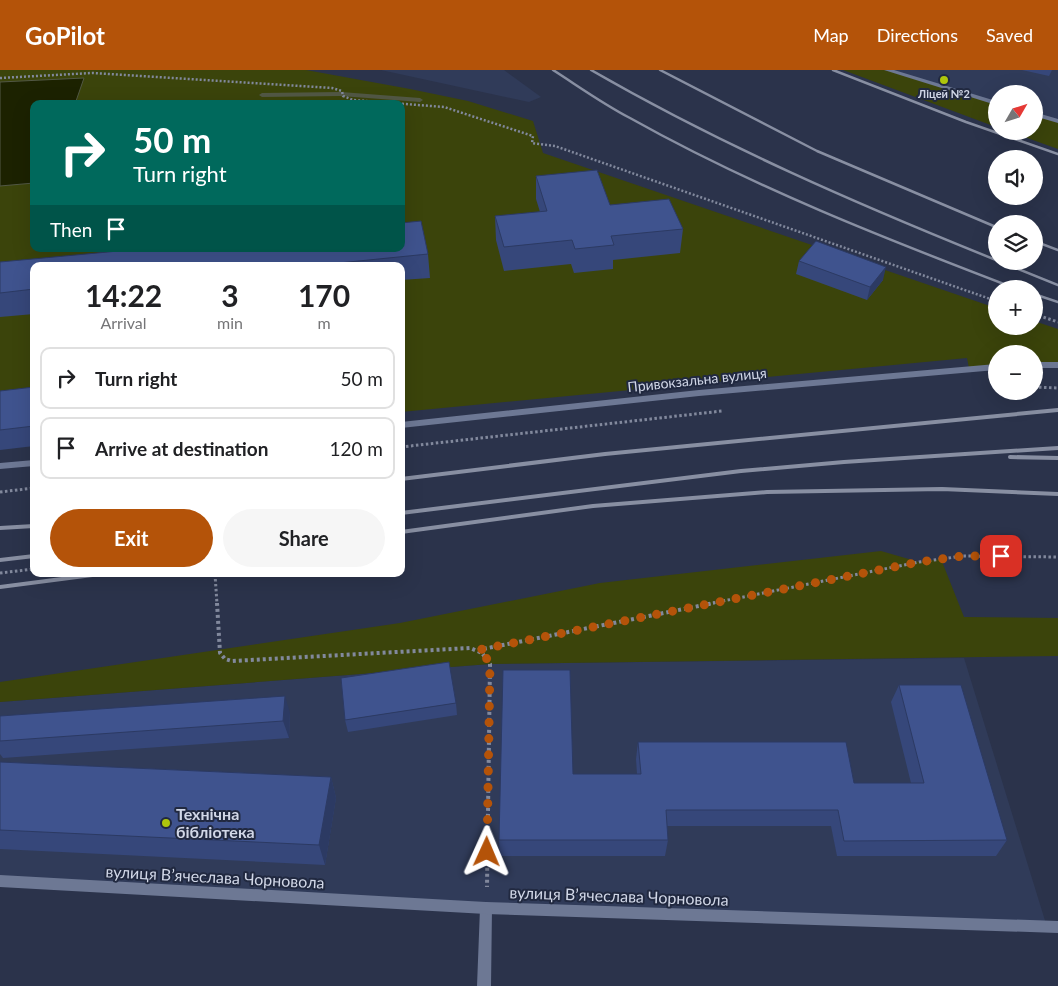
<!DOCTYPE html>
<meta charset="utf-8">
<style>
:root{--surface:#fff;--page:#f6f6f6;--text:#202124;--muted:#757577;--line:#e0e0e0;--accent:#b45309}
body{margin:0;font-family:Lato,sans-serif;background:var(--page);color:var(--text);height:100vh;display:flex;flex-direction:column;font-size:19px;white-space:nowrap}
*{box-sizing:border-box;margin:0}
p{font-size:16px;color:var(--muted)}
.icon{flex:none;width:28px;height:28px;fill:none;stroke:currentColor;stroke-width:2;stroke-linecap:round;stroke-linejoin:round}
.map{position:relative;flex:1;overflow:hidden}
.details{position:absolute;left:30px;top:192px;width:375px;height:315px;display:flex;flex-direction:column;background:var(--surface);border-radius:10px;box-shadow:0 5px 20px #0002}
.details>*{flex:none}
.top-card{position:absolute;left:30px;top:30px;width:375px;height:152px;border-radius:10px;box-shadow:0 5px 20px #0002;background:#00695c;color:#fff;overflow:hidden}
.needle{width:32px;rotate:51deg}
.buttons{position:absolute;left:988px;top:15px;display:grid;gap:10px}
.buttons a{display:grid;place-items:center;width:55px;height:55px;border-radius:50%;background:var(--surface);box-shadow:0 5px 20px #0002;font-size:25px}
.pin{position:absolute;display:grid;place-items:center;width:42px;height:42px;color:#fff;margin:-21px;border-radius:10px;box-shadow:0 2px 8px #0006}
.me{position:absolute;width:55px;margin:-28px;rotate:1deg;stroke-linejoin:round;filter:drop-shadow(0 0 4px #0008)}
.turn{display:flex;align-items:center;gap:18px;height:105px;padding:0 20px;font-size:22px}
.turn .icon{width:65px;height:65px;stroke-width:2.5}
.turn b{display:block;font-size:35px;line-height:42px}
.then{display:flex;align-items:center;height:48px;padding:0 20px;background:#0003;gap:10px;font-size:19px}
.eta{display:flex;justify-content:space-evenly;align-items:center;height:85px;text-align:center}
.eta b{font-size:30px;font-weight:700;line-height:35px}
.button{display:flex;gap:10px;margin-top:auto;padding:10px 20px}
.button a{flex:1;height:58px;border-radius:30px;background:var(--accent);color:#fff;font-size:20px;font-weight:700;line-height:58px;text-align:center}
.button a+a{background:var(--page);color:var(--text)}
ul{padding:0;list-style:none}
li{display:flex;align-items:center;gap:15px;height:62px;margin:0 10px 8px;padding:0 10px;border:2px solid var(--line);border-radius:10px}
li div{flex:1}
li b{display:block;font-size:19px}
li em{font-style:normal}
header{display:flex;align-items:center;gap:30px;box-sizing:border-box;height:70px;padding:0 25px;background:var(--accent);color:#fff}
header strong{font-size:24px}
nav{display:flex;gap:28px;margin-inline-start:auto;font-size:18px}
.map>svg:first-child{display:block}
.built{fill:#303b59}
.green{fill:#3b440b;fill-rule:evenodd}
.water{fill:#1c2200;stroke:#525845}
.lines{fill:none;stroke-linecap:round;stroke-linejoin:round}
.stream{fill:#525845;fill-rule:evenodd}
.path-far2{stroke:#82899d;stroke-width:2.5;stroke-dasharray:2 2;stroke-linecap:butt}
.path-far1{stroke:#82899d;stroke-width:3;stroke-dasharray:2.5 2.5;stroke-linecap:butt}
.path{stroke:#82899d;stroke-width:4;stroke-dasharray:3 3;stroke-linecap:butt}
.service{fill:#6d7894;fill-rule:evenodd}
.minor{fill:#6d7894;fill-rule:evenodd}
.tertiary{fill:#6d7894;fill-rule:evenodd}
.rail-far1{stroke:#888fa2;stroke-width:2.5}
.rail{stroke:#888fa2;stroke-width:4}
.wall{fill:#36477a}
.shaded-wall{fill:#2c3a63}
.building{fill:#3f538e;stroke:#2c3a63}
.route{stroke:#b45309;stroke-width:9;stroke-dasharray:0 16.2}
.poi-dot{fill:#aec60c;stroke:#212940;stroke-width:2}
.labels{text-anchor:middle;stroke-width:4;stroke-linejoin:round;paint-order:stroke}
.far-poi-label{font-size:11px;font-weight:bold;fill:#d1d7e7;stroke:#212940}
.street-label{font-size:14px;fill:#d1d7e7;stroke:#212940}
.near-poi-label{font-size:16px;font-weight:bold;fill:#d1d7e7;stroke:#212940;text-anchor:start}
.near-street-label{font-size:16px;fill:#d1d7e7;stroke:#212940}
</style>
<header>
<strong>GoPilot</strong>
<nav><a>Map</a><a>Directions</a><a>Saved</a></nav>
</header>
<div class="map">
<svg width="1058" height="916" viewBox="0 0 1058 916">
<rect width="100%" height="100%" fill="#2b334b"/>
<path class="built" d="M381,0H504L541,27L529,32Z
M887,0H1058V51L1034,44V24H996V32Z
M964,588L1047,857L0,811V632L490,594Z"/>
<path class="green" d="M0,0H306L410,19L468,31L533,51L543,83L996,238V256H1034V251L1058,259V295H1034V284H996V297L969,298L967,288L401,342V196H34V337L0,341ZM34,34H401V179H34Z
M843,0H887L996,32V57Z
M1034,44L1058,51V79L1008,61H1034Z
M881,481L919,492L941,489L964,547L1058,548V586L490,594L0,632V612L400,553L600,513Z"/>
<path class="water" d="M84,8L75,34H34V113L0,116V12Z"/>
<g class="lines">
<path class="stream" d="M341,22L420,28L423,30L420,32L341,26L262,27L259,25L262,23Z"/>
<path class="path-far2" d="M0,8L92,3L332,18L342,21L343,26L353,30L444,37L533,66L532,73L555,76L996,231"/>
<path class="path-far1" d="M1034,244L1058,252
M1034,317L1058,318
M401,377L722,341
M0,422L34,418
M0,503L34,499
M215,504L217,534
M708,534L919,492L963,486L1058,487"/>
<path class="path" d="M217,533L220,583L225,589L232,591L470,578L482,583L490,594L487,817
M478,580L714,533"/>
<path class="service" d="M1034,292H1058V298H1034Z
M996,294V300L699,326L401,358V352L699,320Z
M34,390V396L0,399V393Z"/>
<path class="minor" d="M884,0H894L996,31V35Z
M1034,42L1058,49V53L1034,46Z
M486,832L491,834L492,838L491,916H477L480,838L481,834Z"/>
<path class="tertiary" d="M0,805L486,832L1058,851V863L486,844L0,817Z"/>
<path class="rail-far1" d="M553,0C578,16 603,34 630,48C753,117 886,169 1017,219
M591,0C721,75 857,134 996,190
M660,0L817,81L996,157
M833,0L966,52L1058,84
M1034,171L1058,180
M998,191L1058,215
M1034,224L1058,232"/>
<path class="rail" d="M1010,387L1058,388
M401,409L605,384L1058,340
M401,443L741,401L844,392L1058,378
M0,458L34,456
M401,462L593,436L767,422L942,419L1058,424
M0,490L34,486
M0,517L100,504"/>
</g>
<path class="wall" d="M1022,0H1052L1049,6Z
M536,106L610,135L683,159L680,183L613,190V199L574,203L571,194L504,201L496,170L495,146L540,142L536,129Z
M428,184L430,208L401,210V196H34V244L0,247V192Z
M799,191L883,210L867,230L796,204Z
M34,317V376L0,380V321Z
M899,615L1007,770L996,786H837L831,756H667L668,770L665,786H500L499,770L573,704H637L636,689L638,672L854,713H911L891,632Z
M456,633L457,645L348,662L345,650Z
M290,643L289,668L3,688L0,684V646Z
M0,692L331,707L336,728L325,795L0,779Z"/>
<path class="shaded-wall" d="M886,197L883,210L867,230L870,217Z
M285,626L290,643L289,668L283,651Z
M331,707L336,728L325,795L319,775Z"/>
<path class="building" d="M597,100L610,135L669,129L683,159L611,166L614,175L575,179L572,170L504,177L495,146L547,141L536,106Z
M421,151L428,184L309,196H34V219L0,223V192L140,179H401V153Z
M816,171L886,197L870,217L799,191Z
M34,317V356L0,360V321Z
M449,592L456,633L345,650L341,608Z
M503,600H570L573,704H641L638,672H846L854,713H924L899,615H961L1007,770L844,771L838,740H666L668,770H499Z
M285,626L283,651L0,671V646Z
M0,692L331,707L319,775L0,760Z"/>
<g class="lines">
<path class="route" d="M487,782L490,594L485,586L478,580L919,492L963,486H1001"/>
</g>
<g class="poi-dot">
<circle cx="944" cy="10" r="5"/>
<circle cx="166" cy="753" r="5"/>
</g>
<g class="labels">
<g class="far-poi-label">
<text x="944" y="28">Ліцей №2</text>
</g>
<g class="street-label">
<text transform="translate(697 310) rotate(-6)" y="5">Привокзальна вулиця</text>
</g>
<g class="near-poi-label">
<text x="176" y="750">Технічна<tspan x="176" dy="18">бібліотека</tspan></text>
</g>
<g class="near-street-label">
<text transform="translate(215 807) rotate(3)" y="6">вулиця Вʼячеслава Чорновола</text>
<text transform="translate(619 826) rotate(2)" y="6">вулиця Вʼячеслава Чорновола</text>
</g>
</g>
</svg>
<div class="buttons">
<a><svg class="needle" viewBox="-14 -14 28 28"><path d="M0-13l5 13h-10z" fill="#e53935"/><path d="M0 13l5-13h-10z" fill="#757577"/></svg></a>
<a><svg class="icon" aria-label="sound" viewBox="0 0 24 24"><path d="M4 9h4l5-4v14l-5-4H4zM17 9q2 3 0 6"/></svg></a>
<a><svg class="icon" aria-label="layers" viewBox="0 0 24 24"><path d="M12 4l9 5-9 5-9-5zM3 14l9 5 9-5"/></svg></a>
<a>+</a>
<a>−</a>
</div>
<div class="pin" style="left:1001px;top:486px;background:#d93025"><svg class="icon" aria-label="arrive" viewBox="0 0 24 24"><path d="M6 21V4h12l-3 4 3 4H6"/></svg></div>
<svg class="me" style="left:487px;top:782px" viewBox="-20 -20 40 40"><path d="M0-17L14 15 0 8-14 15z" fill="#b45309" stroke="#fff" stroke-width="4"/></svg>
<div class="top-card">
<div class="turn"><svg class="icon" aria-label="right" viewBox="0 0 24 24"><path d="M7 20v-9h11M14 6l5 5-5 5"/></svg><div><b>50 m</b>Turn right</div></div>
<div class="then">Then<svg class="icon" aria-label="arrive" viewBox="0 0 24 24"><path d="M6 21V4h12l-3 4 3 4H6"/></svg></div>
</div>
<section class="details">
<div class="eta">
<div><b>14:22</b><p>Arrival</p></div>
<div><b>3</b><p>min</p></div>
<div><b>170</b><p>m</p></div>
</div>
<ul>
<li><svg class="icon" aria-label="right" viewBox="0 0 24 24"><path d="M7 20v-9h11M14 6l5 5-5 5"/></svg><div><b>Turn right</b></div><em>50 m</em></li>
<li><svg class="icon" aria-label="arrive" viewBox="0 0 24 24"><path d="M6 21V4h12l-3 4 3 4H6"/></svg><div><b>Arrive at destination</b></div><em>120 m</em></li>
</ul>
<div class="button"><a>Exit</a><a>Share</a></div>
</section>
</div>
